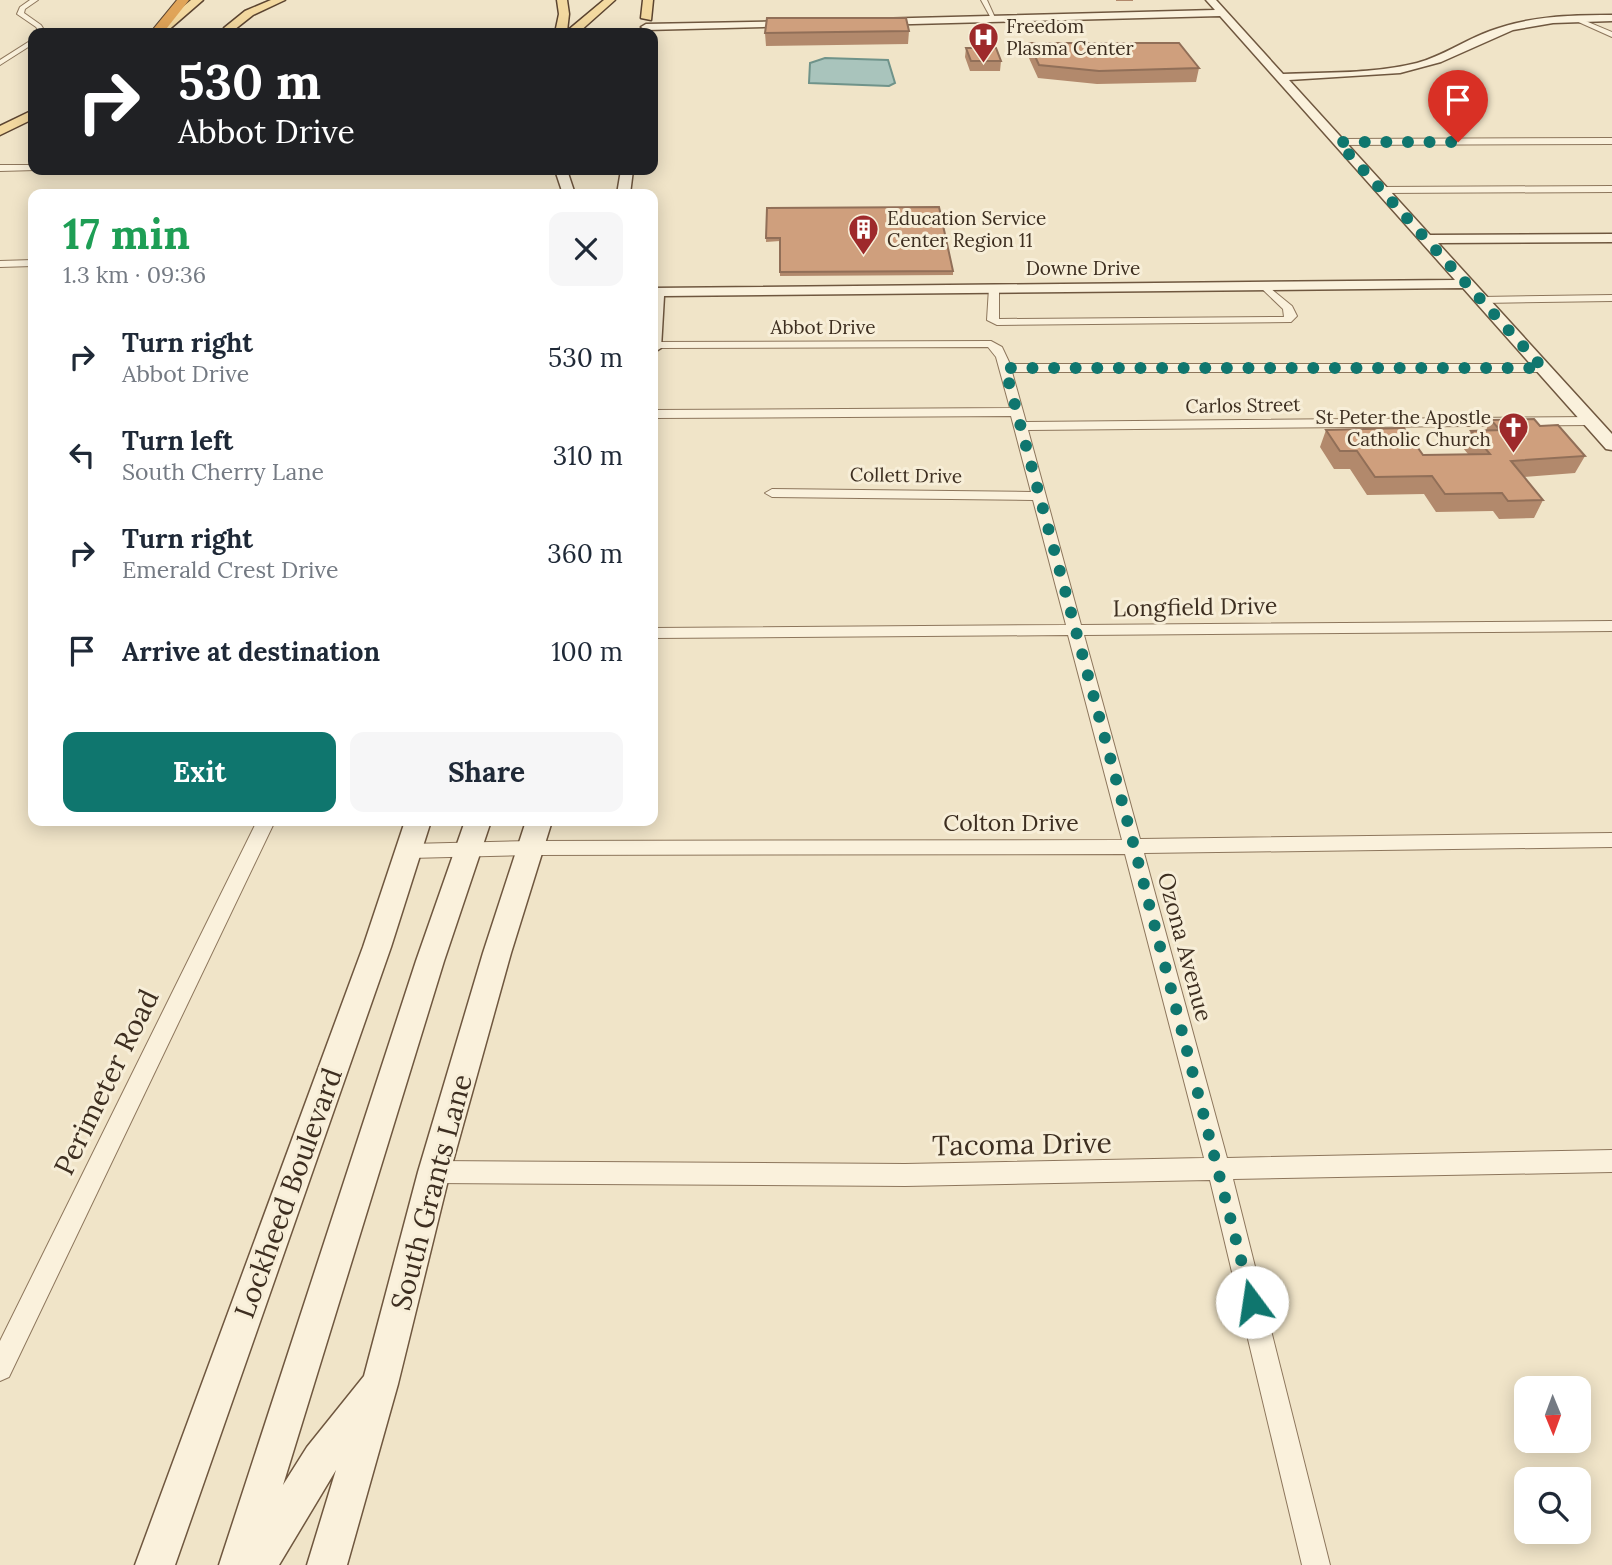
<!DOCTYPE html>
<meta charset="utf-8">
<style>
:root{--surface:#fff;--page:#f6f6f7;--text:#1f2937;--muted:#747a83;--accent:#0f766e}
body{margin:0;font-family:Lora,serif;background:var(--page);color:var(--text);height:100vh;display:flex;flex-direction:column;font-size:26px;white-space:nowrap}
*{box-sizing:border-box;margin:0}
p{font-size:23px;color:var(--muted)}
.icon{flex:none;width:38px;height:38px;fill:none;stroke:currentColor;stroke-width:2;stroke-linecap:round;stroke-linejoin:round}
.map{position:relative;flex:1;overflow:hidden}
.side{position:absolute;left:28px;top:189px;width:630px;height:637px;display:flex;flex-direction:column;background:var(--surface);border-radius:14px;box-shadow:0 4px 18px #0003}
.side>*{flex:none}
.guide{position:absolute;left:28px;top:28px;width:630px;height:147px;border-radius:14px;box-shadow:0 4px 18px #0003;background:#202124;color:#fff;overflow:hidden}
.needle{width:46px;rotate:179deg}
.controls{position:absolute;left:1514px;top:1376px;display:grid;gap:14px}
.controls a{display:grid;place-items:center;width:77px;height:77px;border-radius:14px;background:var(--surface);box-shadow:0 4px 18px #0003;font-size:35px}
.pin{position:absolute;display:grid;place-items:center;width:60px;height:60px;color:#fff;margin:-72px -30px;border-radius:50% 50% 50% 0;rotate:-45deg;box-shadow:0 0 7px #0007}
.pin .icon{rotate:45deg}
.me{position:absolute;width:77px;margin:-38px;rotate:346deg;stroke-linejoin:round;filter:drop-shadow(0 0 5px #0008)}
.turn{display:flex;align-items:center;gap:24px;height:147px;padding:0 35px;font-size:32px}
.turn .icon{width:91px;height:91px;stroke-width:2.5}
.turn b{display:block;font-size:49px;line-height:60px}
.round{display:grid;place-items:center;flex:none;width:74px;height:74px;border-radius:14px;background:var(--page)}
.headline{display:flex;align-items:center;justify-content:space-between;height:119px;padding:0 35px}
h1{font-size:42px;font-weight:800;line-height:52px;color:#1e9e55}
.primary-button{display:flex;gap:14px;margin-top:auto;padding:14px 35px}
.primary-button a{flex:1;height:80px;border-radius:14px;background:var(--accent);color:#fff;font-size:28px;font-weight:800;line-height:80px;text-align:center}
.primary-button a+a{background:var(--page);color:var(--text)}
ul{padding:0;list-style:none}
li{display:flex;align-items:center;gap:21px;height:98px;padding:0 35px}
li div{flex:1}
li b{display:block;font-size:26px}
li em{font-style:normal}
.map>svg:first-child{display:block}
.water{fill:#a9c4bc;stroke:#6f938a;stroke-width:2}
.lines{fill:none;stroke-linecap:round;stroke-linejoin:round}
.street-casing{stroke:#8d765c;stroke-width:2}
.secondary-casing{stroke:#6f573f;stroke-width:3}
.primary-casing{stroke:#5b4430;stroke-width:3}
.highway-casing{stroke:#5b4430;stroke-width:2}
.street{fill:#faf1dc;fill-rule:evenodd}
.secondary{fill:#faf1dc;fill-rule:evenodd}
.primary{fill:#f3d9a0;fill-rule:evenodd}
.highway{fill:#e0a458;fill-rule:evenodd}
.wall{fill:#b2896c}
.building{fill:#cf9f7d;stroke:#916f58;stroke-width:2}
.route{stroke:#0f766e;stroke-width:12;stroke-dasharray:0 21.6}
.labels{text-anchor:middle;stroke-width:6;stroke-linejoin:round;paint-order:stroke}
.far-poi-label{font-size:19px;fill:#3d2e20;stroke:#f7eed8;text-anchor:start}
.far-street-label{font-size:19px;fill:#3d2e20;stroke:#f7eed8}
.street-label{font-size:23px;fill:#3d2e20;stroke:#f7eed8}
.near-street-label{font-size:28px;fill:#3d2e20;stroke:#f7eed8}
</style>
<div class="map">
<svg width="1612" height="1565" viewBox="0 0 1612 1565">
<rect width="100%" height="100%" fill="#f0e4c8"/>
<path class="water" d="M825,58L888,60L895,83L889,86L809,83L810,63Z"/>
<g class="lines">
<defs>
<path id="street" d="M30,0H38L25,9L24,13L41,25L46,33H40L36,27L17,14L20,7Z
M981,0H987L996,20H992Z
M1576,17L1612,32V37L1574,20Z
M33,39V44L0,65V60Z
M1612,138V144L1338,145L1334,142L1338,139Z
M0,165H33V170H36L0,171Z
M1612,186V192L1381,193L1376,190L1381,187Z
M33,260V266L0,267V261Z
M1264,283L1292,306L1297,316L1291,322L997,325L987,320L989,288L994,285L999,288V319L1284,317L1283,309L1259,286Z
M1612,295V301L1482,303L1477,300L1482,297Z
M991,341L1002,347L1010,364H1543L1549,368L1543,372H1012L1026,422L1591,417L1597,421L1591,425L1028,430L1081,625L1612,621V631L1084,635L1140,839L1612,833V847L1144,853L1227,1158L1612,1150V1172L1233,1179L1330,1565H1302L1210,1180L905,1186L434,1183L426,1180L423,1172L426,1164L434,1161L905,1164L1204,1158L1125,854L531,855L410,858L403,856L401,851L403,846L410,844L531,841L1122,840L1068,635L653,638V628L1066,625L1033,500L772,497L765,493L772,489L1031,492L1011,416L653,418V410L1010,408L996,357L988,347L653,348V342Z
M257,821H275L9,1377L0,1381V1341Z"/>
<path id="secondary" d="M1206,0H1216L1283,74C1328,72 1373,74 1417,63C1443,56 1465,40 1490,31C1529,16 1571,15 1612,15V21L1553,23L1513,30L1441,62L1400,73L1289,80L1430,235L1612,234V242L1438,243L1612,434V450L1606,449L1463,288L664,296L661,348L653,353V288L1455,280L1220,16L874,25L869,22L874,19L1215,10Z
M800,21L805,24L803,26L646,30L641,27L646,24Z
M555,170H567L575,194H563Z
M621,170H633L630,194H617Z
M405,821H431L391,947L175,1565H135L363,947Z
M465,821H491L444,961L283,1485L307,1447L364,1376L418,1172L483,953L526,821H552L511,953L450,1172L398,1384L347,1565H307L336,1470L279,1565H219L416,961Z"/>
<path id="primary" d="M191,0H203L165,33H152Z
M271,0H285L253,15L234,30L224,28L245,11Z
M557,0H567L569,14L567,31L604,0H615L578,33H555L559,14Z
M643,0H653L651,20L641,18Z
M33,110V119L0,135V126Z"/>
<path id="highway" d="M177,0H189L163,33H150Z"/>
</defs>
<use href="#street" class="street-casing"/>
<use href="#secondary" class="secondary-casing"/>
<use href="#primary" class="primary-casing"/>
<use href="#highway" class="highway-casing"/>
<use href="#street" class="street"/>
<use href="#secondary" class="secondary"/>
<use href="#primary" class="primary"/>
<use href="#highway" class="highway"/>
</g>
<path class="wall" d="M1116,0H1133V1H1116Z
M909,31L908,44L766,46L765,33Z
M1029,43L1199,68L1196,82L1097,84L1038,78L1028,56Z
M966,48L1001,61L1000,71H970L965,57Z
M767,208L953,271V275L780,276V241L766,242Z
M1491,420L1540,426L1585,456L1575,473L1524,477L1543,500L1534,518L1499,519L1493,511L1436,512L1424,494L1367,495L1350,469H1334L1320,447L1326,430L1423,455L1468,454L1463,448L1471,431L1486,430Z"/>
<path class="building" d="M767,18H906L909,31L765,33Z
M1029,43H1179L1199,68L1099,71L1039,65Z
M966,48H996L1001,61H971Z
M939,207L953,271L780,272V238H766L767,208Z
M1534,419L1540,426L1558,425L1585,456L1511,461L1543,500L1508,501L1502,493L1445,494L1432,476L1375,477L1357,451H1340L1326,430L1404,428L1423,455L1490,454L1471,431L1500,430L1491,420Z"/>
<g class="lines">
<path class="route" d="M1252,1302L1134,846L1005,368H1543L1338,142H1458"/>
</g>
<defs>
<symbol id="hospital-pin" viewBox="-11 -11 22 30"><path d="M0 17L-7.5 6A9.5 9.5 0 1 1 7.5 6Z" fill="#9e2a2b" stroke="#f7eed8"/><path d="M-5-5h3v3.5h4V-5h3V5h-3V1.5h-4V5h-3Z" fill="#fff"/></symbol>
<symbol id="building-pin" viewBox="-11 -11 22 30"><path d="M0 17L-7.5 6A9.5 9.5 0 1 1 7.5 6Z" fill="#9e2a2b" stroke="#f7eed8"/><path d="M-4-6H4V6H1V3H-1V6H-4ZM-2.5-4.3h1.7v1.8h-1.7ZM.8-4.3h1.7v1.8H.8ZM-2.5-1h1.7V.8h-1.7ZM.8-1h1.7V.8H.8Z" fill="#fff"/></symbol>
<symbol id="church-pin" viewBox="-11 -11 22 30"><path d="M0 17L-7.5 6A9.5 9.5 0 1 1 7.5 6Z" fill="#9e2a2b" stroke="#f7eed8"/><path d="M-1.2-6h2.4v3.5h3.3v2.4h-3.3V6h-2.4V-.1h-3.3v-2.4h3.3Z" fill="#fff"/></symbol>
</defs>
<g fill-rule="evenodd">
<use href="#hospital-pin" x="966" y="20" width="35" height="47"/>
<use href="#building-pin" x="846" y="212" width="35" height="47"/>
<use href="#church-pin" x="1496" y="410" width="35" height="47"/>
</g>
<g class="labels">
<g class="far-poi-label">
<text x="1006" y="33">Freedom<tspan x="1006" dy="22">Plasma Center</tspan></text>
<text x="887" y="225">Education Service<tspan x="887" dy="22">Center Region 11</tspan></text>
<text x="1491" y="424" text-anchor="end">St Peter the Apostle<tspan x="1491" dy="22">Catholic Church</tspan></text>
</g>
<g class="far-street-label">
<text x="1083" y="275">Downe Drive</text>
<text x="823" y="334">Abbot Drive</text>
<text transform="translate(1243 405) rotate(-1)" y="7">Carlos Street</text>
<text transform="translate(906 475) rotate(1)" y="7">Collett Drive</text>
</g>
<g class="street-label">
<text transform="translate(1195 607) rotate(-1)" y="8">Longfield Drive</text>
<text x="1011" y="831">Colton Drive</text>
<text transform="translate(1185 947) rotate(75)" y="8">Ozona Avenue</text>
</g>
<g class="near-street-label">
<text transform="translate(106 1082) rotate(-64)" y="10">Perimeter Road</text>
<text transform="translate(1022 1144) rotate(-1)" y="10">Tacoma Drive</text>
<text transform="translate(431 1192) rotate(-75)" y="10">South Grants Lane</text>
<text transform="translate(288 1193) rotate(-70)" y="10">Lockheed Boulevard</text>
</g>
</g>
</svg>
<div class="controls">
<a><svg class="needle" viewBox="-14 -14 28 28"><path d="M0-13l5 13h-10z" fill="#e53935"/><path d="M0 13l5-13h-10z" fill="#747a83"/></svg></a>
<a><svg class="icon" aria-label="search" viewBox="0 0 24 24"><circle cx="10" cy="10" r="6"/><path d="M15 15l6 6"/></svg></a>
</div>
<div class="pin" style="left:1458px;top:142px;background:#d93025"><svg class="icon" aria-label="arrive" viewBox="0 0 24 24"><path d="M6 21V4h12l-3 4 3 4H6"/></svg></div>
<svg class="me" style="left:1252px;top:1302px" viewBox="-20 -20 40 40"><circle r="19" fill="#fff"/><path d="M0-13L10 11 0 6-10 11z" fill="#0f766e"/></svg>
<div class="guide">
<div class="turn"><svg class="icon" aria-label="right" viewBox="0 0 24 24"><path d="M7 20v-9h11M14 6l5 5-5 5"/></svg><div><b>530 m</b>Abbot Drive</div></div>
</div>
<section class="side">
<div class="headline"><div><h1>17 min</h1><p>1.3 km · 09:36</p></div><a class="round"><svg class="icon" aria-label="close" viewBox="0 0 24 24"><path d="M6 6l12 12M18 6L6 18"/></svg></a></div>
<ul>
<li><svg class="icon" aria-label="right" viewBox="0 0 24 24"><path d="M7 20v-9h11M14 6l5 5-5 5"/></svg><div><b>Turn right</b><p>Abbot Drive</p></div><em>530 m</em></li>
<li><svg class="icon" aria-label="left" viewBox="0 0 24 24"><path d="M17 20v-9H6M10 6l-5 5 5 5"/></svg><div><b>Turn left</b><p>South Cherry Lane</p></div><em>310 m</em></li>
<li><svg class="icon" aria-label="right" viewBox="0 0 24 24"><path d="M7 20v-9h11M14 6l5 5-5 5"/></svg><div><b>Turn right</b><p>Emerald Crest Drive</p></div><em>360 m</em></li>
<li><svg class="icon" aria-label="arrive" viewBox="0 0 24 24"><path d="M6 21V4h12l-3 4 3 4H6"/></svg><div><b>Arrive at destination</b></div><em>100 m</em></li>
</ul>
<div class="primary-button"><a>Exit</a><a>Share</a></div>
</section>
</div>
